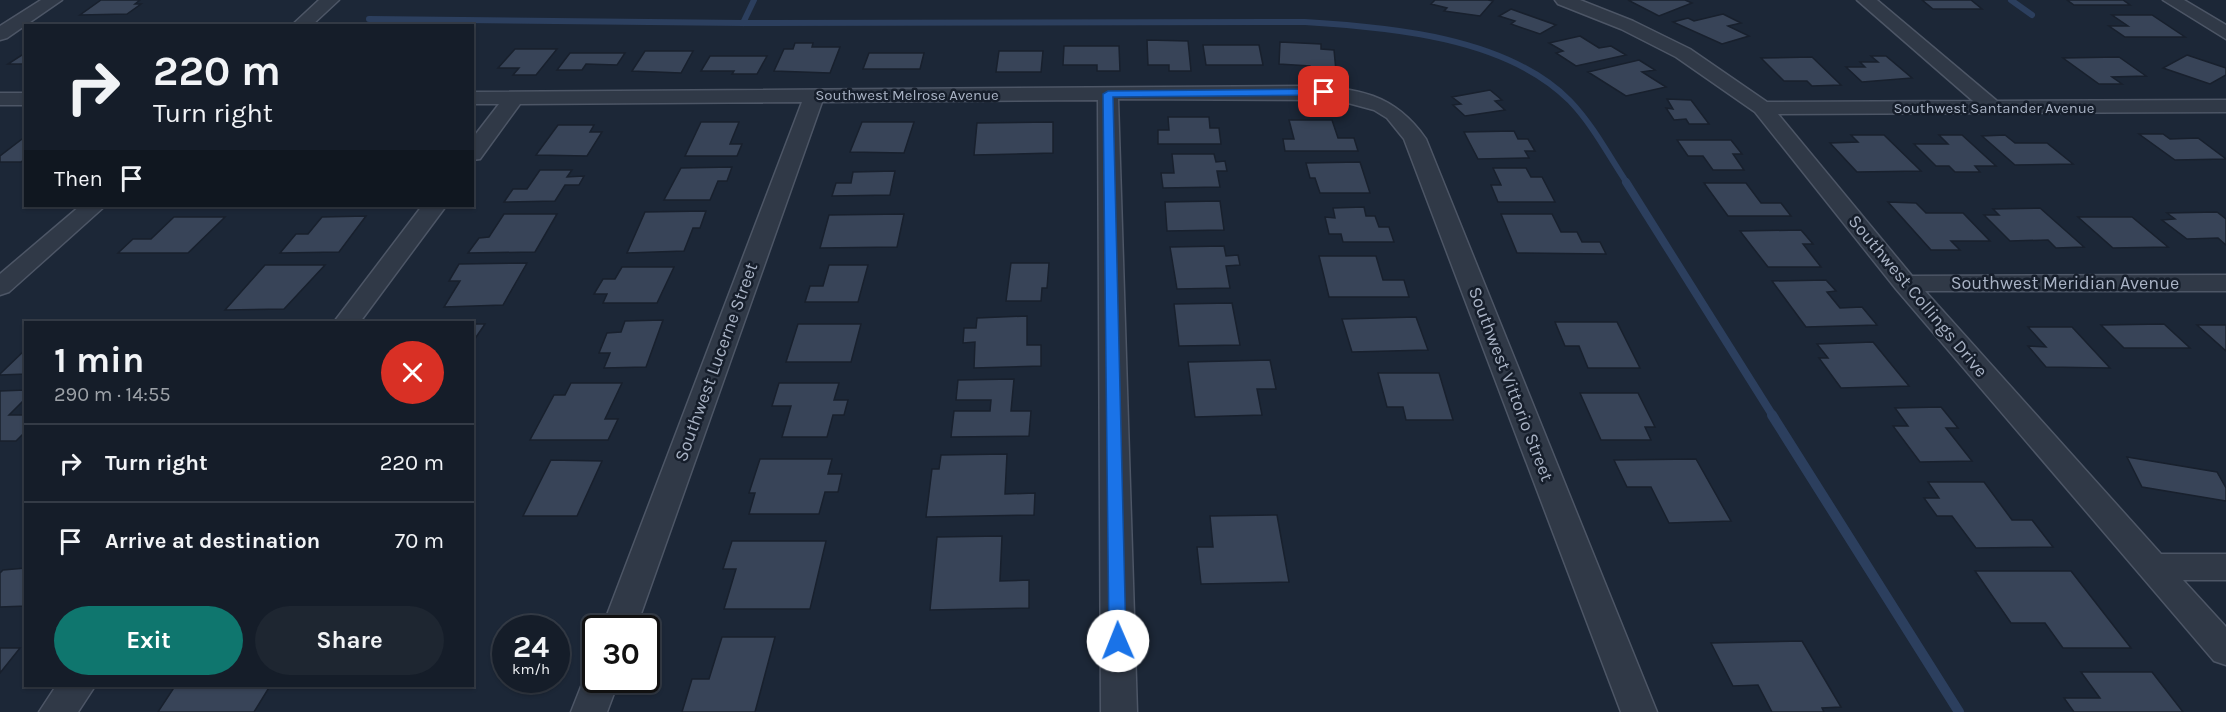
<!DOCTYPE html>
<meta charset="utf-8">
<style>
:root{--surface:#151d29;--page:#1e2631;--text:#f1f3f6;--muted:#9da2a8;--line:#343b46;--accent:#0f766e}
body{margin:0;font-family:Karla,sans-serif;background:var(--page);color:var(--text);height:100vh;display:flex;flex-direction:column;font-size:22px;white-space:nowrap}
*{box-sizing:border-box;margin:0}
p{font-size:20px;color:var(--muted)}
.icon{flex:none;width:33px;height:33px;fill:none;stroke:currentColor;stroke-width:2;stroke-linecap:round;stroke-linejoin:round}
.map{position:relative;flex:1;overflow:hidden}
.side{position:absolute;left:24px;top:321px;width:450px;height:366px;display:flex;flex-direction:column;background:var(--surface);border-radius:0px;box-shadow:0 2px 4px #0004,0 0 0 2px var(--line)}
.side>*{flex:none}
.top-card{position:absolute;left:24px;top:24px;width:450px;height:183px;border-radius:0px;box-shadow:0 2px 4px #0004,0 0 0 2px var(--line);background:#151d29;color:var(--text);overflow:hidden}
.speed{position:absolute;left:492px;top:615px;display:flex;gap:12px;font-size:30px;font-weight:700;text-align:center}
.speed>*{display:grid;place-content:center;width:78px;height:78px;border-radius:50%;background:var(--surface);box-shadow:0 2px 4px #0004,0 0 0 2px var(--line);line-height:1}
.speed small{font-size:15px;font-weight:400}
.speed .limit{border:3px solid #111;border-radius:9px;background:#fff;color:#111}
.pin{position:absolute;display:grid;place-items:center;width:51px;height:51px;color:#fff;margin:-26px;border-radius:12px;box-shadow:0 3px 9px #0006}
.me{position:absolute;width:66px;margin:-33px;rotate:359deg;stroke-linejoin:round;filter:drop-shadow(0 0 4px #0008)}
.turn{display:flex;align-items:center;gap:21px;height:126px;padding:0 30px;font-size:27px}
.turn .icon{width:78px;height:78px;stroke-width:2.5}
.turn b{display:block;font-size:42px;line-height:51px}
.then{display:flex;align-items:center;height:57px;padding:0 30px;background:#0003;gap:12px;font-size:22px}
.round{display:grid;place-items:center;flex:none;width:63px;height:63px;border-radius:32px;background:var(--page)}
.summary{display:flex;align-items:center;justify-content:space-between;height:102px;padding:0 30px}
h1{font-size:36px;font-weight:700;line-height:45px}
.cta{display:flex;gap:12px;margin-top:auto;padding:12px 30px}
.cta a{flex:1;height:69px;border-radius:36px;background:var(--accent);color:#fff;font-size:24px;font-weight:700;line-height:69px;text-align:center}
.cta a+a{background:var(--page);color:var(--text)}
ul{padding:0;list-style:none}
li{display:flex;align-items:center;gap:18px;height:78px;padding:0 30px;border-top:2px solid var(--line)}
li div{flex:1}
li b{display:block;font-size:22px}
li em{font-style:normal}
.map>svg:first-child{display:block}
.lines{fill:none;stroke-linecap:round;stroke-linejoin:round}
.stream-far2{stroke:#2c3f5e;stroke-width:6}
.stream-far1{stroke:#2c3f5e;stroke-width:8}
.stream{stroke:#2c3f5e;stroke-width:10}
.building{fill:#384458;stroke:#18202d;stroke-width:1.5}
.minor-casing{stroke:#4d5666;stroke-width:3}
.minor{fill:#303947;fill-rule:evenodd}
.route{fill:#1a73e8;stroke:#114b97;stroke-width:1.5}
.labels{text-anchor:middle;stroke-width:5;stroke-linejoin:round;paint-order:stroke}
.far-street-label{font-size:15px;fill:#a9b3c5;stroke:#161e2b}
.street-label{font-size:18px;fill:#a9b3c5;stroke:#161e2b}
</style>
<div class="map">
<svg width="2226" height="712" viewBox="0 0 2226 712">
<rect width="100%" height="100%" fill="#1c2737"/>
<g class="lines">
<path class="stream-far2" d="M2011,0L2032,15
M369,19L743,23L1305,22C1389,27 1507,37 1570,101C1593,125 1609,156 1627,183
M743,23L754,0"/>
<path class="stream-far1" d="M1626,182L1773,416"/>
<path class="stream" d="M1772,415L1959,712"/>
</g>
<path class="building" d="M101,0H140L135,4H141L127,14L80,15Z
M1435,0H1488L1493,1L1480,16L1444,11L1447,8L1431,4Z
M1628,0H1685L1692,3L1659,16Z
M1922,0H1971L1982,9H1933Z
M2067,0H2123L2130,5H2074Z
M1511,9L1556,25L1540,34L1511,24L1515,21L1499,16Z
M1723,14L1741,23L1728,26L1749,36L1722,44L1673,22L1688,18L1694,21Z
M2112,15H2152L2185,37H2125L2109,26H2128Z
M1580,36L1599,48L1611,46L1626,55L1576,66L1556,53L1563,51L1549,43Z
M1147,40L1188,41L1191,71H1169V65H1148Z
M1280,42L1321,44V49L1334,50L1336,71L1311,70L1310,66L1279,64Z
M795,43H813L812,47H840L830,73L774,71L784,49H793Z
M1203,45H1259L1263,65H1206Z
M1064,46H1119L1120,71H1097V65H1063Z
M515,49H557L536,75H513L519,68H498Z
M645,51H693L681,73L632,71Z
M999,51H1043L1041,72H996Z
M25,53L26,64H8Z
M570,53H625L617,65L586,64L582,70H557Z
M869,53H924L920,69H863Z
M2187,55L2226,68V75L2210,84L2163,68Z
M710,56H767L757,74H732L734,71H701Z
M1871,56H1886L1912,78L1862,82L1846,67H1865L1860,62H1878Z
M1812,57L1841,85L1812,86L1807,81H1784L1761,58Z
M2119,57L2146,76L2112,77L2122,84H2099L2063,58Z
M1639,60L1655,70L1642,72L1666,87L1626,96L1588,72Z
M1490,90L1502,100L1495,101L1505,110L1465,116L1453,105L1461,104L1452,97Z
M1667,99L1691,100L1709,124H1689L1686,119L1674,120L1666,108L1673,109Z
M1168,117H1209L1210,128H1219L1221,144H1158V130H1169Z
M1289,120H1332L1338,138H1354L1358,151H1285L1283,139H1294Z
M701,122H739L730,144H742L737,156H685Z
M862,122H914L904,153L850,152Z
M1053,122V153L974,155L977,123Z
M558,125H594L590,132H602L587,156L536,155Z
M1514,131L1518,139H1528L1535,151H1525L1529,158L1478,159L1464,132Z
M2139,134H2163L2170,139L2198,138L2226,159L2175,160Z
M1851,135H1884L1921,171L1857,172L1830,143L1858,142Z
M1939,135H1962L1996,166H1975L1980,172H1955L1949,166H1936L1914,144H1948Z
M2005,135L2015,143H2047L2073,164L2015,165L1982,136Z
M26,136V158L21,162H0V156Z
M1677,140H1731L1742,154H1733L1744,170H1713L1703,156H1688Z
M1172,154H1214L1216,162L1225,161L1227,171H1217L1220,187L1163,188L1161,173H1174Z
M1360,162L1370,193H1320L1315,178H1310L1306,163Z
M732,167L727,181H718L710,200H664L681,168Z
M1493,168H1526L1531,177H1542L1555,202H1498L1491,185H1501Z
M540,170H572L567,177L584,176L579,185H565L555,201L504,202L513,189H527Z
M895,171L890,195L832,196L836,183H851L853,172Z
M1704,183H1746L1761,203H1781L1791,216H1728Z
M1220,201L1224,230L1167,231L1165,202Z
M1888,202L1916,203L1926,213H1963L1990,241H1951L1960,250H1931Z
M1364,207L1366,216H1375L1379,227H1389L1394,242H1343L1341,234H1329L1325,217L1335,218L1333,208Z
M2040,208L2084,247L2056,248L2048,240L2010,241L1984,215H1999L1993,209Z
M706,211L700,228H693L684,251L627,253L645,212Z
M2217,212L2226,219V245L2218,238L2187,239L2162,220L2175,219L2167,213Z
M504,214H557L535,252L468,253L479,238L489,237Z
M904,214L897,247L820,248L829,215Z
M1501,214H1552L1561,232H1577L1582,242H1600L1606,254L1517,253Z
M366,216L339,252L280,253L296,234H308L322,217Z
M174,217H225L188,253H118L133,239H151Z
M2078,217H2132L2168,247L2113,248Z
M1801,230L1813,244H1803L1821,267H1768L1740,231Z
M1224,246L1226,256L1238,255L1240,265L1226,266L1230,288L1177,289L1170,247Z
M1319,256H1376L1383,280H1404L1409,297H1329Z
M527,263L503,305L444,307L460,281H449L459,264Z
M1011,263H1049L1047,288H1042L1041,301H1006Z
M265,265H325L284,309L225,310Z
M829,265H868L858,302H805L810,286H823Z
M622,267H674L657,303H603L607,294H594L603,279H615Z
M1826,280L1836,291L1827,292L1840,308L1862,307L1877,325L1806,327L1772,281Z
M1232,303L1240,345L1179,346L1174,304Z
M1027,316V345H1041V366L974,368L975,342L963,343L964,328H976L977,318Z
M1416,317L1428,350L1352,352L1342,319Z
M663,320L646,367L604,368L610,353H599L607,333L621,332L625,321Z
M1555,322H1617L1640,368H1588L1579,346H1565Z
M472,324H485L472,343Z
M798,324H861L851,362H786Z
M2164,324L2190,348H2124L2101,325Z
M2197,325H2226V351Z
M2028,327H2072L2110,368L2046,367L2028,346L2046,347Z
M1873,342L1909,386L1841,388L1819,358H1828L1817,344Z
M26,349V374L0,375V374Z
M1270,360L1276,389H1257L1262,415L1195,417L1188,362Z
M1378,373H1439L1453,420H1406L1403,407H1387Z
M1014,379L1011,411H1031L1029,436L951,437L954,411H990L991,400H956L958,380Z
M571,383H622L605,419H618L608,440H530L554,395H565Z
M779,383H839L834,400H848L844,415H833L827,437H782L791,406H772Z
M26,390V398L9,415H26V431L16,441H0V391Z
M1580,393H1638L1655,427H1645L1651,440H1601Z
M1941,407L1958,428H1946L1972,461L1920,462L1893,426H1908L1895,408Z
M1007,454L1005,494L1035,493L1034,515L926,517L932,469H939L941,455Z
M2127,457L2217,472L2226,488V501L2142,487Z
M760,459H832L828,474H842L838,492H825L819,514H749L755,493H749Z
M1696,459L1731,521L1669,523L1651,487H1627L1614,460Z
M551,460L602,461L577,516H523Z
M1928,482H1984L2012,520H2032L2053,547L1976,548L1952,516H1937L1924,498H1939Z
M1277,515L1289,582L1201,584L1197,547H1213L1210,516Z
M1002,536L1000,581L1029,580V608L930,610L937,537Z
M732,541H826L810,609H724L736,569H723Z
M26,568V606L0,607V573L3,570Z
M1975,571H2071L2131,648H2063L2045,623H2011Z
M722,637H775L755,712H682L692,679H709Z
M1802,641L1841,707L1822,708L1824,712H1772L1758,685L1733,686L1711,643Z
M0,648H20L0,673Z
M2081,672H2152L2183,712H2074L2064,698H2100Z
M175,686H270L254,712H158Z"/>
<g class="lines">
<defs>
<path id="minor" d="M41,0H62L7,38L0,40V26Z
M319,0H339L311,26H291Z
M1555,0H1580L1633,21L1690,49L1767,102L1973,101L1857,0H1877L1997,101L2226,100V112L1778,114L1912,276L2226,275V291H1925L2161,554H2226V580H2183L2226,627V665L2214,661L1896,289L1755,112L1676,57L1621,29L1558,4Z
M2163,0H2184L2226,25V39Z
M1304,86C1357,88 1394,93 1426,139L1657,712H1621L1404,139L1387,118L1374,110L1337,100L1118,99L1137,712H1101L1098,100L822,102L636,628H602L802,102L520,104L480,159L472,160V139L499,104H472V92Z
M0,93H26V105H0Z
M80,206H105L9,292L0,295V274Z
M422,206H446L360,322H334Z
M596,667V680H619L607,712H571L588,669Z
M56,686H95L78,712H39Z"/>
</defs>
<use href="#minor" class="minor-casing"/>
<use href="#minor" class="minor"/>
</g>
<path class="route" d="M1324,89L1330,92L1328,95L1113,97L1126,641L1124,646L1118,648L1111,646L1109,641L1103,94L1108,91Z"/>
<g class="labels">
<g class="far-street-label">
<text x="907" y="100">Southwest Melrose Avenue</text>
<text x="1994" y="113">Southwest Santander Avenue</text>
</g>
<g class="street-label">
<text x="2065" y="289">Southwest Meridian Avenue</text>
<text transform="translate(1918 296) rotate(50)" y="6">Southwest Collings Drive</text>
<text transform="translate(716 362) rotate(-70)" y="6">Southwest Lucerne Street</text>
<text transform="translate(1511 384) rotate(69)" y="6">Southwest Vittorio Street</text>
</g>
</g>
</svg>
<div class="speed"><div>24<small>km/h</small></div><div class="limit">30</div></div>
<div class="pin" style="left:1324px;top:92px;background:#d93025"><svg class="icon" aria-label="arrive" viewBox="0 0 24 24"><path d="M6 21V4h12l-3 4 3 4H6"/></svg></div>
<svg class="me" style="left:1118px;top:641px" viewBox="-20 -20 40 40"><circle r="19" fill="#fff"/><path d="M0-13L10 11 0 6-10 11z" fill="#1a73e8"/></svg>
<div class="top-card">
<div class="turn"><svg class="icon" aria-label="right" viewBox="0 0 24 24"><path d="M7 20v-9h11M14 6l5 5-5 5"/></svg><div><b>220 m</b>Turn right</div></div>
<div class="then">Then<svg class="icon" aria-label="arrive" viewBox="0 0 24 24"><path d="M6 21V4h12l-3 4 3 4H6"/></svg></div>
</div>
<section class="side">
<div class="summary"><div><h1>1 min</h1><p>290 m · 14:55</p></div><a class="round" style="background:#d93025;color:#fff"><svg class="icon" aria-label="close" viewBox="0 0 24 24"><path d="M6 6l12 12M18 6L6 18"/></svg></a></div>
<ul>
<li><svg class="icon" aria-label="right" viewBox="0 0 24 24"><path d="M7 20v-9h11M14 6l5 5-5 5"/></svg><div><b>Turn right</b></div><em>220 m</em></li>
<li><svg class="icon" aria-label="arrive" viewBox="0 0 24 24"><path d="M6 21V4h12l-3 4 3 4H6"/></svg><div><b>Arrive at destination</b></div><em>70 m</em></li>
</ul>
<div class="cta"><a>Exit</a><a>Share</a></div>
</section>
</div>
